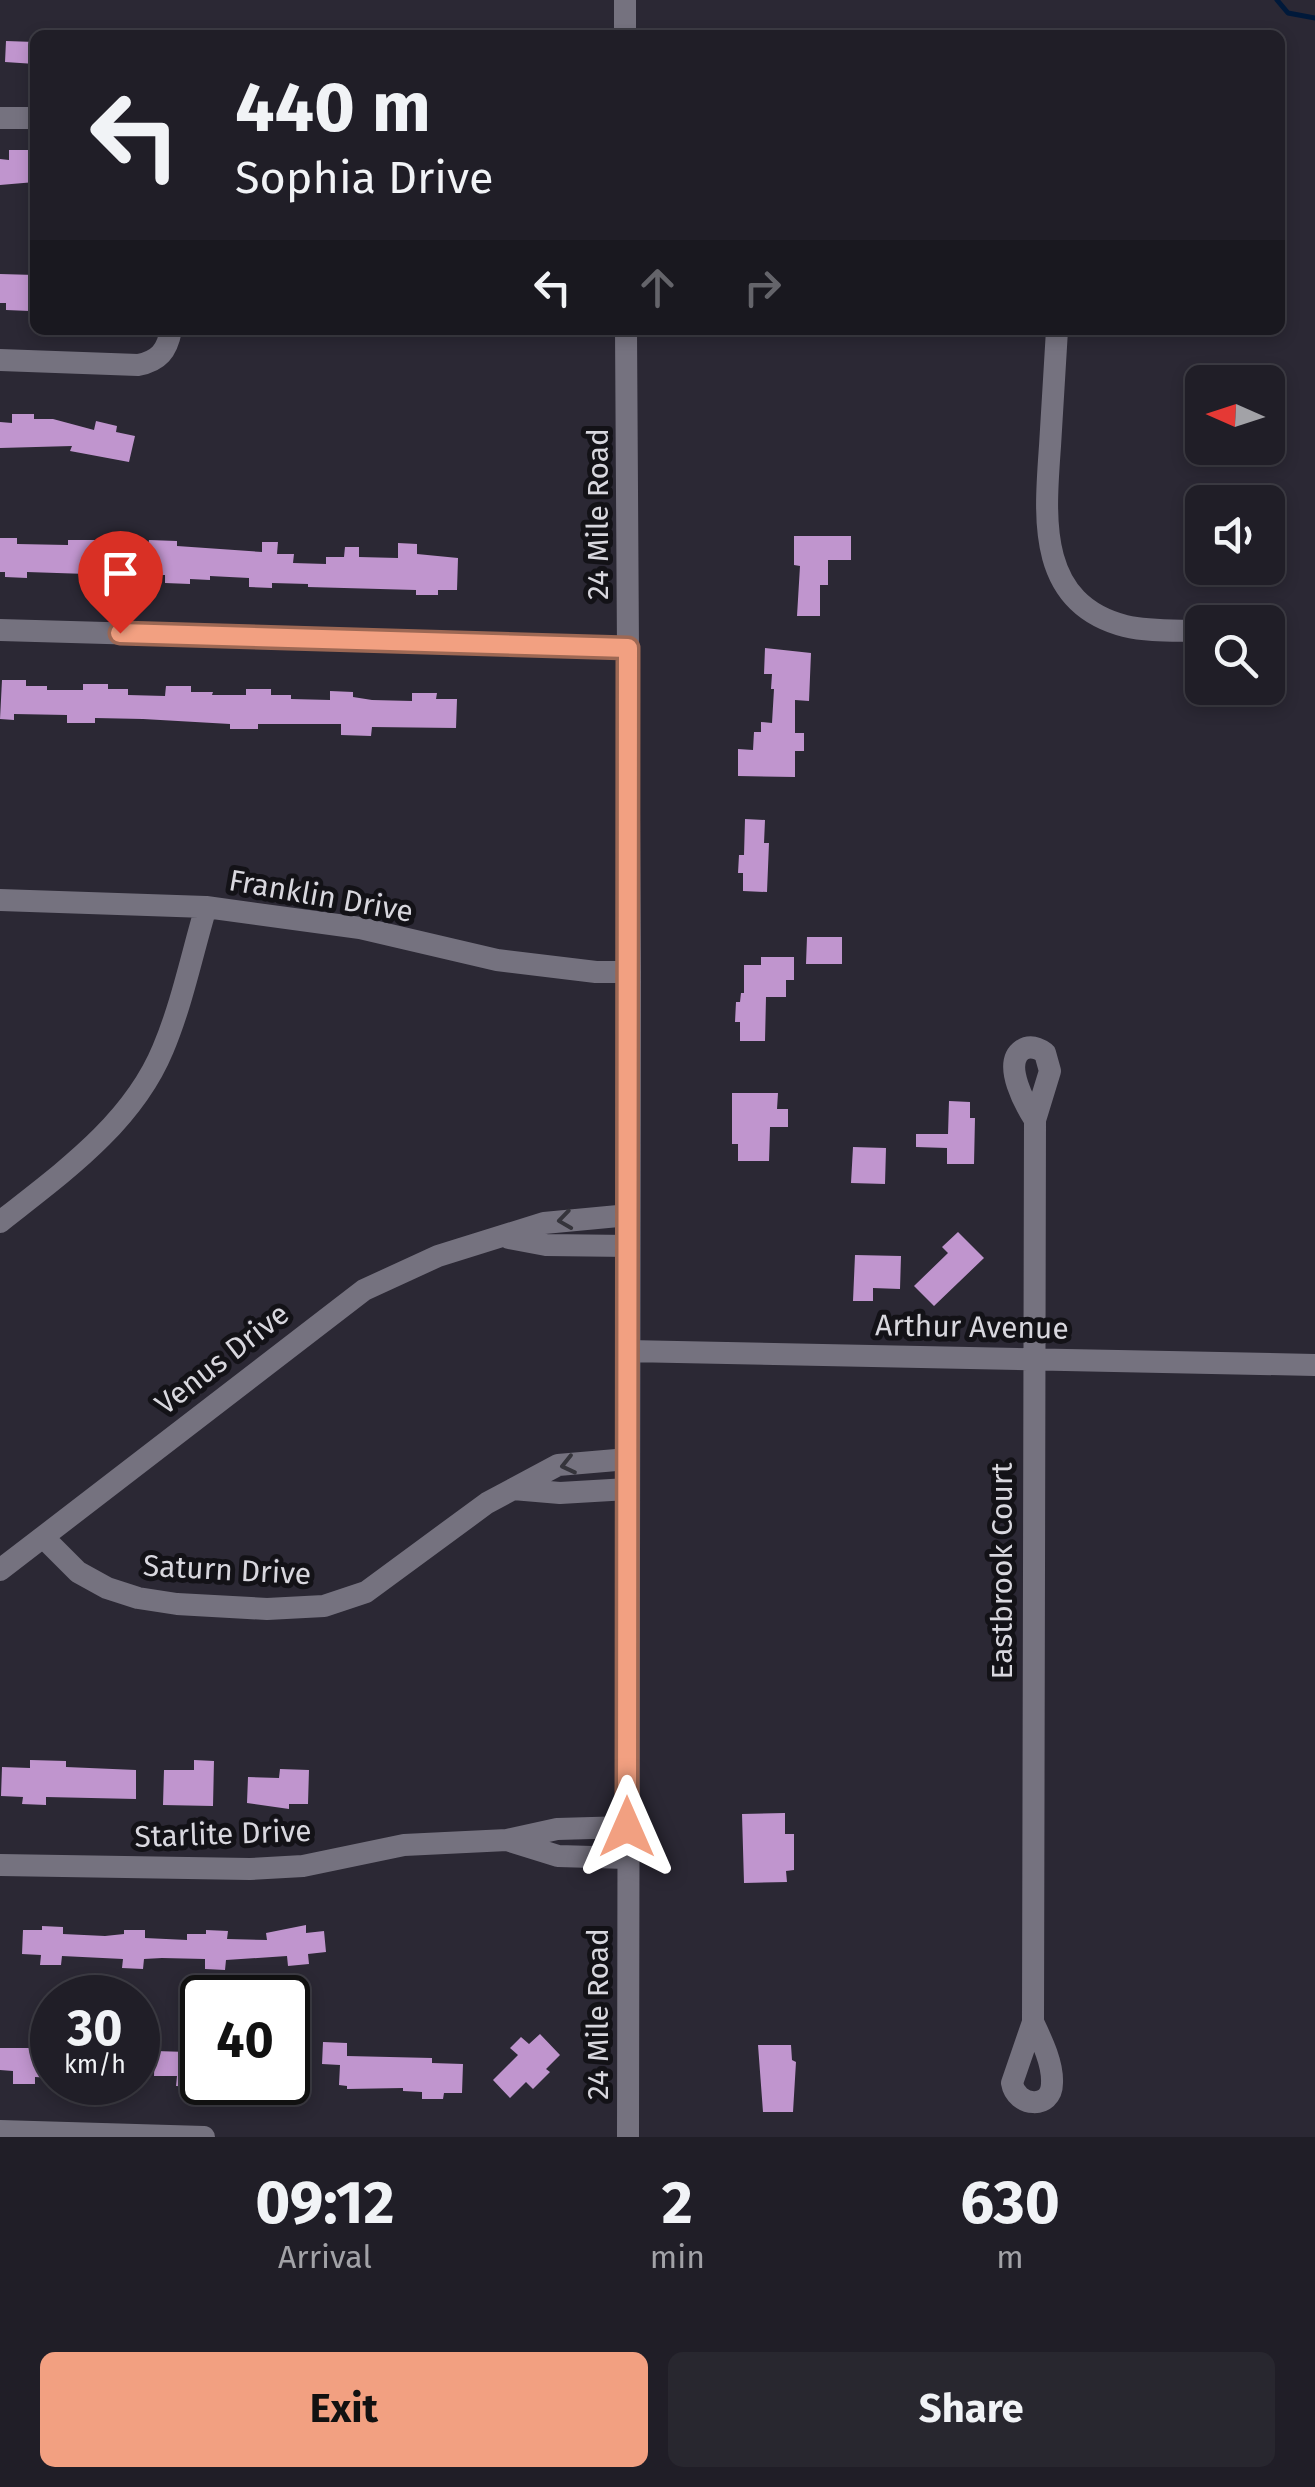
<!DOCTYPE html>
<style>
:root{--surface:#201e27;--page:#28272f;--text:#f1f3f6;--muted:#a2a2a7;--line:#3d3c44;--accent:#f2a081}
body{margin:0;font-family:"Fira Sans",sans-serif;background:var(--page);color:var(--text);height:100vh;display:flex;flex-direction:column;font-size:38px;white-space:nowrap}
*{box-sizing:border-box;margin:0}
p{font-size:32px;color:var(--muted)}
.icon{flex:none;width:55px;height:55px;fill:none;stroke:currentColor;stroke-width:2;stroke-linecap:round;stroke-linejoin:round}
.map{position:relative;height:2137px;overflow:hidden}
.sheet{display:flex;flex-direction:column;background:var(--surface);flex:1}
.sheet>*{flex:none}
.hud{position:absolute;left:30px;top:30px;width:1255px;height:305px;border-radius:15px;box-shadow:0 5px 15px #0003,0 0 0 2px var(--line);background:#201e27;color:var(--text);overflow:hidden}
.needle{width:65px;rotate:273deg}
.controls{position:absolute;left:1185px;top:365px;display:grid;gap:20px}
.controls a{display:grid;place-items:center;width:100px;height:100px;border-radius:15px;background:var(--surface);box-shadow:0 5px 15px #0003,0 0 0 2px var(--line);font-size:50px}
.speed{position:absolute;left:30px;top:1975px;display:flex;gap:20px;font-size:50px;font-weight:700;text-align:center}
.speed>*{display:grid;place-content:center;width:130px;height:130px;border-radius:50%;background:var(--surface);box-shadow:0 5px 15px #0003,0 0 0 2px var(--line);line-height:1}
.speed small{font-size:25px;font-weight:400}
.speed .limit{border:5px solid #111;border-radius:15px;background:#fff;color:#111}
.pin{position:absolute;display:grid;place-items:center;width:85px;height:85px;color:#fff;margin:-102px -42px;border-radius:50% 50% 50% 0;rotate:-45deg;box-shadow:0 0 10px #0007}
.pin .icon{rotate:45deg}
.me{position:absolute;width:110px;margin:-55px;rotate:0deg;stroke-linejoin:round;filter:drop-shadow(0 0 8px #0008)}
.turn{display:flex;align-items:center;gap:35px;height:210px;padding:0 40px;font-size:45px}
.turn .icon{width:130px;height:130px;stroke-width:2.5}
.turn b{display:block;font-size:70px;line-height:85px}
.lanes{display:flex;align-items:center;height:95px;padding:0 40px;background:#0003;justify-content:center;gap:50px;direction:ltr}
.lanes .off{opacity:.35}
.eta{display:flex;justify-content:space-evenly;align-items:center;height:170px;text-align:center}
.eta b{font-size:60px;font-weight:700;line-height:70px}
.action{display:flex;gap:20px;margin-top:auto;padding:20px 40px}
.action a{flex:1;height:115px;border-radius:15px;background:var(--accent);color:#111;font-size:40px;font-weight:700;line-height:115px;text-align:center}
.action a+a{background:var(--page);color:var(--text)}
.map>svg:first-child{display:block}
.lines{fill:none;stroke-linecap:round;stroke-linejoin:round}
.stream{stroke:#00193a;stroke-width:5}
.building{fill:#c095ce}
.minor{stroke:#75727f;stroke-width:22}
.oneway{stroke:#35343b}
.route-casing{stroke:#9d6854;stroke-width:25}
.route{stroke:#f2a081;stroke-width:18}
.labels{text-anchor:middle;stroke-width:10;stroke-linejoin:round;paint-order:stroke}
.street-label{font-size:30px;fill:#d8d7de;stroke:#131217}
</style>
<div class="map">
<svg width="1315" height="2137" viewBox="0 0 1315 2137">
<rect width="100%" height="100%" fill="#2b2834"/>
<g class="lines">
<path class="stream" d="M1277,0L1288,13L1315,18"/>
</g>
<path class="building" d="M6,41L35,42V64L5,62Z
M9,150H31V156H35V182L0,185V159L9,160Z
M0,274L35,275V297H30V311L6,310V303H0Z
M12,414H34V419H53L94,430L96,421L117,426L116,432L135,436L129,462L70,451L72,446L0,448V422L12,423Z
M794,536H851V560H828V585H820V616H797L800,566L794,565Z
M0,538H17V544L68,545V540H100L99,546L148,547L149,540L177,541V546L262,552V542H278L277,554H294L293,563L326,564V557H344L345,547H359V557L398,558V543L417,544V554L458,558L457,590H438V595H416V590L308,587V584L272,583V588L249,587V578L210,576V580L190,579V584L165,583V575L109,574V580H87V574L27,572V578L5,577V572H0Z
M765,648L811,653L809,701L795,700V733H804V751H795V777L738,776V749L753,750L754,732H761V722L772,723L774,689H771L772,674H764Z
M2,680H26V686H47V690H83V684H108V689H128V695L165,696L166,686H191V692H213L212,695H246V689H271V695H291V699L330,700V691L353,692V697L372,700L412,701V693H437L436,699H457L456,728L372,727L371,736L341,735V724H258V729H230V724L143,719L95,718V723H67V715L14,714V720L0,719Z
M745,819L765,820L764,843H769L767,892L743,891V873H738L739,855H744Z
M807,937H842V964H806Z
M761,957H794V980H786V997H766L765,1041H740V1022H735L736,1002H740L741,993H744V965H761Z
M732,1093H778L777,1109H788V1127H770L769,1161H738V1144H732Z
M949,1101L970,1102V1118H975L974,1164H947V1148L916,1147V1134H948Z
M853,1147L886,1148L885,1184L851,1183Z
M958,1232L984,1258L934,1306L914,1286L948,1253L942,1247Z
M855,1255L901,1256L900,1289L873,1288V1301H853Z
M30,1760L66,1761V1767L136,1770V1799L46,1797V1805L22,1804L23,1797L1,1796L2,1767L30,1768Z
M194,1760L214,1761L213,1806L163,1805L164,1770H194Z
M280,1769L309,1770L308,1804H289V1809L247,1803L248,1777L279,1778Z
M785,1813V1834H794V1870L786,1871L787,1882L744,1883L742,1814Z
M306,1925V1933L324,1931L326,1952L308,1954L309,1964L288,1966L287,1956L226,1960L225,1970L205,1969V1959L162,1958L144,1959L143,1969L122,1968L123,1959L62,1956L61,1965H40L41,1955L22,1954L23,1930H42V1926L63,1927V1934L105,1936L124,1934V1930H145V1938L187,1940V1934H206V1930L228,1931L227,1939L267,1940L266,1933Z
M540,2034L560,2055L546,2069L550,2072L533,2089L526,2082L510,2098L493,2080L518,2055L510,2048L521,2037L529,2044Z
M189,2041H202V2082L200,2087L176,2086L177,2076H154L155,2051L188,2052Z
M323,2042L347,2043V2056L432,2058V2063L463,2064L462,2093H444L443,2099H422V2092L403,2091V2088L347,2089V2086L339,2085L340,2065L322,2064Z
M758,2045H791L792,2060L796,2062L793,2112H763Z
M0,2048H52V2078L35,2077V2084H13V2071L0,2070Z"/>
<g class="lines">
<path class="minor" d="M625,0V35
M0,118H35
M626,330L630,972L628,2137
M1057,330C1055,369 1052,407 1050,446C1045,517 1036,603 1125,626C1150,632 1177,630 1202,631
M0,360L138,365C159,361 167,351 171,330
M0,630L628,648
M0,900L206,907L360,928L497,960L596,972H630
M0,1222C62,1173 132,1124 163,1049C182,1004 192,954 206,907
M509,1238L546,1245L629,1246
M628,1351L1315,1365
M513,1489L560,1493L628,1489
M43,1537L78,1572L107,1588L138,1598L177,1604L267,1609L324,1606L366,1592L487,1503L558,1465L628,1459
M0,1570L364,1290L438,1256L544,1223L629,1215
M510,1841L558,1856L627,1858
M0,1865L250,1869L303,1866L404,1845L507,1840L557,1829L627,1827
M1033,2022C1041,2039 1053,2063 1052,2083C1052,2110 1016,2107 1012,2083L1033,2022L1035,1120L1050,1071L1045,1053C1038,1048 1030,1045 1022,1050C1002,1064 1026,1106 1035,1120
M0,2131L204,2137"/>
</g>
<defs><path id="oneway-chevron" d="M-2-3.5L2.5 0L-2 3.5" fill="none" stroke-width="1.6" stroke-linecap="round" stroke-linejoin="round" transform="scale(2.5)"/></defs>
<g class="oneway">
<use href="#oneway-chevron" transform="translate(565 1220) rotate(172)"/>
<use href="#oneway-chevron" transform="translate(568 1465) rotate(167)"/>
</g>
<g class="lines">
<defs>
<path id="route" d="M120,633L628,648L627,1827"/>
</defs>
<use href="#route" class="route-casing"/>
<use href="#route" class="route"/>
</g>
<g class="labels">
<g class="street-label">
<text transform="translate(598 514) rotate(-90)" y="10">24 Mile Road</text>
<text transform="translate(321 896) rotate(10)" y="10">Franklin Drive</text>
<text transform="translate(972 1327) rotate(1)" y="10">Arthur Avenue</text>
<text transform="translate(222 1359) rotate(-38)" y="10">Venus Drive</text>
<text transform="translate(227 1570) rotate(3)" y="10">Saturn Drive</text>
<text transform="translate(1002 1571) rotate(-90)" y="10">Eastbrook Court</text>
<text transform="translate(223 1834) rotate(-2)" y="10">Starlite Drive</text>
<text transform="translate(598 2014) rotate(-90)" y="10">24 Mile Road</text>
</g>
</g>
</svg>
<div class="controls">
<a><svg class="needle" viewBox="-14 -14 28 28"><path d="M0-13l5 13h-10z" fill="#e53935"/><path d="M0 13l5-13h-10z" fill="#a2a2a7"/></svg></a>
<a><svg class="icon" aria-label="sound" viewBox="0 0 24 24"><path d="M4 9h4l5-4v14l-5-4H4zM17 9q2 3 0 6"/></svg></a>
<a><svg class="icon" aria-label="search" viewBox="0 0 24 24"><circle cx="10" cy="10" r="6"/><path d="M15 15l6 6"/></svg></a>
</div>
<div class="speed"><div>30<small>km/h</small></div><div class="limit">40</div></div>
<div class="pin" style="left:120px;top:633px;background:#d93025"><svg class="icon" aria-label="arrive" viewBox="0 0 24 24"><path d="M6 21V4h12l-3 4 3 4H6"/></svg></div>
<svg class="me" style="left:627px;top:1827px" viewBox="-20 -20 40 40"><path d="M0-17L14 15 0 8-14 15z" fill="#f2a081" stroke="#fff" stroke-width="4"/></svg>
<div class="hud">
<div class="turn"><svg class="icon" aria-label="left" viewBox="0 0 24 24"><path d="M17 20v-9H6M10 6l-5 5 5 5"/></svg><div><b>440 m</b>Sophia Drive</div></div>
<div class="lanes"><svg class="icon" aria-label="left" viewBox="0 0 24 24"><path d="M17 20v-9H6M10 6l-5 5 5 5"/></svg><svg class="icon off" aria-label="ahead" viewBox="0 0 24 24"><path d="M12 20V5M6 11l6-6 6 6"/></svg><svg class="icon off" aria-label="right" viewBox="0 0 24 24"><path d="M7 20v-9h11M14 6l5 5-5 5"/></svg></div>
</div>
</div>
<section class="sheet">
<div class="eta">
<div><b>09:12</b><p>Arrival</p></div>
<div><b>2</b><p>min</p></div>
<div><b>630</b><p>m</p></div>
</div>
<div class="action"><a>Exit</a><a>Share</a></div>
</section>
